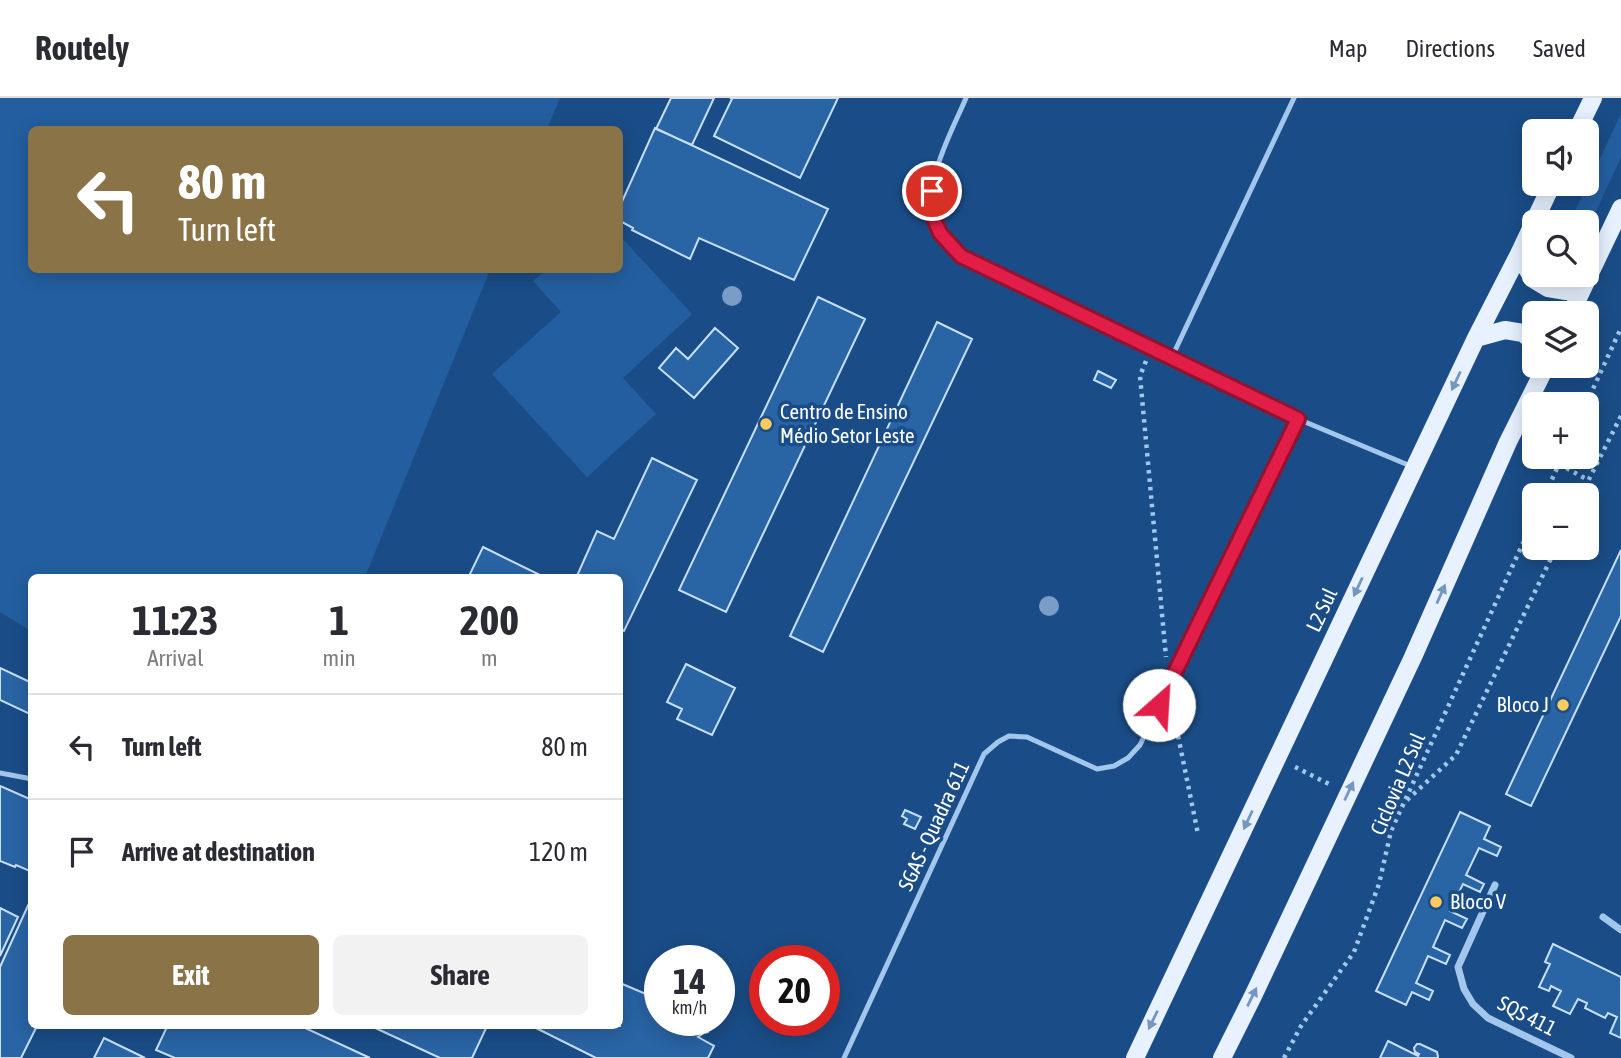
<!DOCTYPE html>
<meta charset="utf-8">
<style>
:root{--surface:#fff;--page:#f2f2f3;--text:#2b2b33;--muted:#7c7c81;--line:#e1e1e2;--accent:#8a7346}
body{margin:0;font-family:"Asap Condensed",sans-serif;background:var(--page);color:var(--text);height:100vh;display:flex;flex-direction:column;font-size:26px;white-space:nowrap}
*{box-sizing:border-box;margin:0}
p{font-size:23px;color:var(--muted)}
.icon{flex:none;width:38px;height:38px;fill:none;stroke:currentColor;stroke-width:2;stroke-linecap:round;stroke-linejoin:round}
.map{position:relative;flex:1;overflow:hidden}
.drawer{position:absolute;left:28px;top:476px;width:595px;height:455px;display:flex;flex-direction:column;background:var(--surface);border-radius:10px;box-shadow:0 4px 18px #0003}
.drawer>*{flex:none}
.hud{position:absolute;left:28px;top:28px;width:595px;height:147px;border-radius:10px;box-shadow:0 4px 18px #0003;background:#8a7346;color:#fff;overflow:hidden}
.tools{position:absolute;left:1522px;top:21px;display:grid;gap:14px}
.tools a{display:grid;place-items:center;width:77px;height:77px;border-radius:10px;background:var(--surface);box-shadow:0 4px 18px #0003;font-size:35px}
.speed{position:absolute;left:644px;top:847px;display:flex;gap:14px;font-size:35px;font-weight:700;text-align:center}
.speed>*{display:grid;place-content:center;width:91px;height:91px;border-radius:50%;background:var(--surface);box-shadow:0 4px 18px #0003;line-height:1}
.speed small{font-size:18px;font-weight:400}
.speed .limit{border:10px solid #d22;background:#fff;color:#111}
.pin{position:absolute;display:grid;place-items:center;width:60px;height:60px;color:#fff;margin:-30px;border:4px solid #fff;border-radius:50%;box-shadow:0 2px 7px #0007}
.me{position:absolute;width:77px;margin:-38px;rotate:26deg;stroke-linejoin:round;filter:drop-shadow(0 0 5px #0008)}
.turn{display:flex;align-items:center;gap:24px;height:147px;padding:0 35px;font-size:32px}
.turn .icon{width:91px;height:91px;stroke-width:2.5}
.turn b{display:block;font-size:49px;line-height:60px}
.eta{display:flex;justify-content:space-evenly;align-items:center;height:119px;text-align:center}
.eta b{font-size:42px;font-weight:700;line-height:49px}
.cta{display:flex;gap:14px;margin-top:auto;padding:14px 35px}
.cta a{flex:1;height:80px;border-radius:10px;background:var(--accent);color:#fff;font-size:28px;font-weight:700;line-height:80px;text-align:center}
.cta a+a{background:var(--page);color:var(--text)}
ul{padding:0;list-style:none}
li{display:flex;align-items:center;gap:21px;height:105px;padding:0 35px;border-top:2px solid var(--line)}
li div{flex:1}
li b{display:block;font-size:26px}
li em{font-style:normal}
header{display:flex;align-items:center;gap:42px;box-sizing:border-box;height:98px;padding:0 35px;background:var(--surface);border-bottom:2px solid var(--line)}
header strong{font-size:33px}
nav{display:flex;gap:38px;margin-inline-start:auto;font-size:24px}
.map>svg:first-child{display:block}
.green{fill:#235fa0}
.building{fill:#2964a5;stroke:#c7dff9;stroke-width:2}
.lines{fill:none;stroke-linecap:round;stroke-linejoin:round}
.path{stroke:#a2c6ec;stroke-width:4.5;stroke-dasharray:3.5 5;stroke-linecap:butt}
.lane{stroke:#a2c6ec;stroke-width:5}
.street{stroke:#a2c6ec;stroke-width:7}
.primary{stroke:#e7f1ff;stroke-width:18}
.tree{fill:#799dc6}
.oneway{fill:#7697bd}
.route-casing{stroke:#92132f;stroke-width:18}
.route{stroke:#e11d48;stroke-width:12}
.poi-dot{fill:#fecb5e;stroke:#1a4d87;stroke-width:2.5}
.labels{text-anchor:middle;stroke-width:7;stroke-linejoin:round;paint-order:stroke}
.poi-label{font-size:21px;fill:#fff;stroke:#1a4d87;text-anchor:start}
.street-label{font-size:21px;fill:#fff;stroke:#1a4d87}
</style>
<header>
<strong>Routely</strong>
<nav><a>Map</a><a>Directions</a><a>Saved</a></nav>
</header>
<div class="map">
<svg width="1621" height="960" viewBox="0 0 1621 960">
<rect width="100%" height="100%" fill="#1a4d87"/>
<path class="green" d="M0,0H560L547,31L32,32V172H490L365,479L32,480L31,533L0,514Z
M1621,16V59L1587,133V124H1570Z
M620,138L692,216L623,280L656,316L587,379L492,276L561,214L533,183L546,172H620Z"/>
<path class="building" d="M671,0H714L692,47L656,31Z
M730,0H838L800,80L714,38L732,1Z
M655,30L828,111L794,182L699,140L690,161L632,132L633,130L620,123V108Z
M818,199L865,221L726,514L679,492Z
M937,224L972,241L823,554L790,538Z
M715,230L738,250L694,300L659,270L676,250L688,261Z
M1098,273L1116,282L1111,290L1094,282Z
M652,360L697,382L624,533L620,531V480H576L597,433L614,441Z
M483,449L546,480H468Z
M1621,452V518L1531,708L1506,696Z
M686,566L735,590L712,637L677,621L682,611L667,604Z
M0,570L32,585V617L0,602Z
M0,688L32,702V774L16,767L15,769L0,763Z
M905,712L921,719L915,731L904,726L907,721L902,718Z
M1460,714L1490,728L1484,741L1501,749L1497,758L1479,750L1466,777L1484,786L1480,794L1463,786L1450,813L1467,821L1462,830L1445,822L1433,849L1450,857L1446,866L1428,858L1416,885L1433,893L1429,902L1412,894L1406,907L1376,893Z
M31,801L32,928H37L21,960H0V869Z
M0,810L18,819L0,858Z
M1553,846L1621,879V940L1610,935L1617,919L1608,915L1605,920L1585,910L1587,905L1578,901L1570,916L1553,908L1561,893L1551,888L1549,893L1539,889L1550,866L1545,864Z
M620,885L660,902V922L709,923L707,929L708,934L704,935L698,939L714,948L708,960H596L532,928H620Z
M163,928H301L370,960H175L156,952L167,929Z
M371,928H487L472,960H440Z
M104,940L145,960H94Z
M1388,943L1418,958L1419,956L1415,954L1414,950L1417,946H1420L1437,954L1438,959L1437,960H1380Z"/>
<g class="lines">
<path class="path" d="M1146,263L1140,278L1166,559
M1586,306L1621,230
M1559,366L1588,382
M1545,397L1562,359
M1581,397L1621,318
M1173,613L1198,736
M1295,669L1331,687
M1407,702L1456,657L1556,450
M1284,960L1301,928L1354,854L1379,786L1391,733L1535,419"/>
<path class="lane" d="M966,0C950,38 917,93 939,134C944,142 954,150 961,157L1298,321L1413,369
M1172,259L1294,0
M0,675L32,681
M844,960L984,656L998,644L1009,638L1027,639L1097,671L1114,668L1128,660L1140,647L1298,321"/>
<path class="street" d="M1495,787L1458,869L1464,891L1473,906L1488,920L1571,960
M1603,819L1621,832"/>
<path class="primary" d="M1577,33L1593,0
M1519,156L1533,181L1548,190L1566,193L1588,180
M1571,215L1621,110
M1476,240L1505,232L1523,235L1535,245
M1135,960L1476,240L1519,156L1552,86
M1222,960L1253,898L1413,559L1508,344L1546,268"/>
</g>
<g class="tree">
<circle cx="732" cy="198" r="10"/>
<circle cx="1049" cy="508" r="10"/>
</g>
<defs><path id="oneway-solid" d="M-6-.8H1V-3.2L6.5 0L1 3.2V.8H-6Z" transform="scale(1.75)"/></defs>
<g class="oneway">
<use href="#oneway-solid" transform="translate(1456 283) rotate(115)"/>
<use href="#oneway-solid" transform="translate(1358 489) rotate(115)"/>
<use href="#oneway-solid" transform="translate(1441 496) rotate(-66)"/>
<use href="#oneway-solid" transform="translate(1349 693) rotate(-65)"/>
<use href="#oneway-solid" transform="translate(1248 722) rotate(115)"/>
<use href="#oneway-solid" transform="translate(1252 899) rotate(-64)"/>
<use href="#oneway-solid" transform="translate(1153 922) rotate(116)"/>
</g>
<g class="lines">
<defs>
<path id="route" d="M932,93V116L940,135L961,158L1298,321L1159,607"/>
</defs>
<use href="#route" class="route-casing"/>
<use href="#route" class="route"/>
</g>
<g class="poi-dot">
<circle cx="766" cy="326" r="7"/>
<circle cx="1563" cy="607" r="7"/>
<circle cx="1436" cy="804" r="7"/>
</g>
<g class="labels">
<g class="poi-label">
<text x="780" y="321">Centro de Ensino<tspan x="780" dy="24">Médio Setor Leste</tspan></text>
<text x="1549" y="614" text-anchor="end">Bloco J</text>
<text x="1450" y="811">Bloco V</text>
</g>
<g class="street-label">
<text transform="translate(1322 512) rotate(-65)" y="7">L2 Sul</text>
<text transform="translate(1398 686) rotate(-67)" y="7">Ciclovia L2 Sul</text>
<text transform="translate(934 728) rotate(-65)" y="7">SGAS - Quadra 611</text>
<text transform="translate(1527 918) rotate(27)" y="7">SQS 411</text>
</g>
</g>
</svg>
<div class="tools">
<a><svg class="icon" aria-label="sound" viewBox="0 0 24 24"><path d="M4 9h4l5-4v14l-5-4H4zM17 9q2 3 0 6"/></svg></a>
<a><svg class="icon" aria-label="search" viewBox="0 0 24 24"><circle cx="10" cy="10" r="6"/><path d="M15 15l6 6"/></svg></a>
<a><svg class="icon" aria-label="layers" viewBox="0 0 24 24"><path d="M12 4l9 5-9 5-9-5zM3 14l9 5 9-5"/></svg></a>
<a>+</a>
<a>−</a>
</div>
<div class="speed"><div>14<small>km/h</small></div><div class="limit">20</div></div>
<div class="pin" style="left:932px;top:93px;background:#d93025"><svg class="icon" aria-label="arrive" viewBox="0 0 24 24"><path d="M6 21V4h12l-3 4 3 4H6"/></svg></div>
<svg class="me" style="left:1159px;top:607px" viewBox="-20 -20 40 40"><circle r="19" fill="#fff"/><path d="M0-13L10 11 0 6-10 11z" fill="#e11d48"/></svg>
<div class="hud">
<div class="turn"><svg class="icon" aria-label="left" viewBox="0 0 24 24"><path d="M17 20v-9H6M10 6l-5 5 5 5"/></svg><div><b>80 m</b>Turn left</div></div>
</div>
<section class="drawer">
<div class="eta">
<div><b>11:23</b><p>Arrival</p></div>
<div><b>1</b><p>min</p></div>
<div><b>200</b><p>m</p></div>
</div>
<ul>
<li><svg class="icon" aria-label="left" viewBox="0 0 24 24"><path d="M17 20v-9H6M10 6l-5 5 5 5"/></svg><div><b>Turn left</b></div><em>80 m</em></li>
<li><svg class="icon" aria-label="arrive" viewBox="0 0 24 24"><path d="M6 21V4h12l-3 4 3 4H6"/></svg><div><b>Arrive at destination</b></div><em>120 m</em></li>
</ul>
<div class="cta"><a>Exit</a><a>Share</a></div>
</section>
</div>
